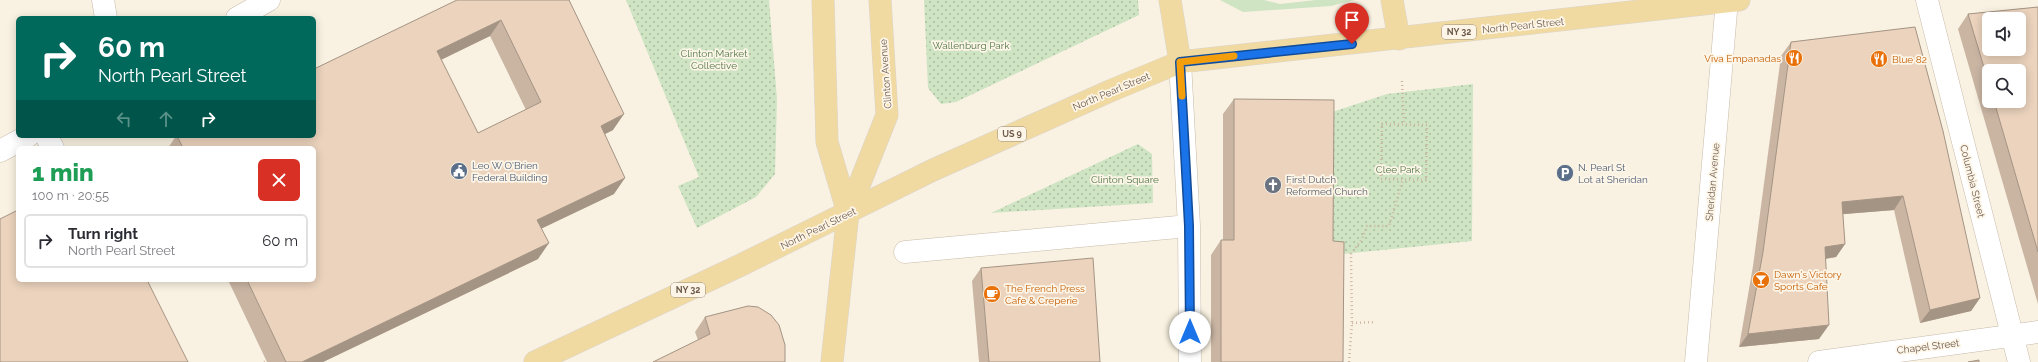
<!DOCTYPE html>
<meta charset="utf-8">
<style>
:root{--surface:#fff;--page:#f2f2f3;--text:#2b2b33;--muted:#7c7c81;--line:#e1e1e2}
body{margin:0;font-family:Raleway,sans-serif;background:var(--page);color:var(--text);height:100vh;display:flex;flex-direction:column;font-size:15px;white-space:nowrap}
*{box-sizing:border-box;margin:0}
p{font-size:13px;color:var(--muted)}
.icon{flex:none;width:22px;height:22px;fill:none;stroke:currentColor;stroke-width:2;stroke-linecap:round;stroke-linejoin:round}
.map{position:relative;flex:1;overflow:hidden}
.side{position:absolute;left:16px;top:146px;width:300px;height:136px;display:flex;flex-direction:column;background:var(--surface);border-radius:6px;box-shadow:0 2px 10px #0003}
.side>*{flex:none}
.top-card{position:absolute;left:16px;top:16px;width:300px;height:122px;border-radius:6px;box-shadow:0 2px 10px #0003;background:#00695c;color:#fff;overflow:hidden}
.tools{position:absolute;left:1982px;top:12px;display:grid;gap:8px}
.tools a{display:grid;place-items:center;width:44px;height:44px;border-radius:6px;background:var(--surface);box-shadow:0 2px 10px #0003;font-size:20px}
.pin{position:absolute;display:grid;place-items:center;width:34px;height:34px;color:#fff;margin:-41px -17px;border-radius:50% 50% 50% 0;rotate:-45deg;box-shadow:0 0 4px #0007}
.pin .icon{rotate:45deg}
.me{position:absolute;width:44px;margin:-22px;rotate:0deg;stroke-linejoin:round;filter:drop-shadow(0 0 3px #0008)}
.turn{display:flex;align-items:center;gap:14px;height:84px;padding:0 16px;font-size:18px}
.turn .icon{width:52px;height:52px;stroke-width:2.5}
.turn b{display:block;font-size:28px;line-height:34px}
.lanes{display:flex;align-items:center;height:38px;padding:0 16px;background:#0003;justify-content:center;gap:20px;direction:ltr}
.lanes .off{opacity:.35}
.round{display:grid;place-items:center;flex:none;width:42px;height:42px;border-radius:6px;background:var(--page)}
.overview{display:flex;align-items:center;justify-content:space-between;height:68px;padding:0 16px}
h1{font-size:24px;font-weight:800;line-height:30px;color:#1e9e55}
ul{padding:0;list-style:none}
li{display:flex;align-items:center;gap:12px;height:54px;margin:0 8px 6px;padding:0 8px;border:2px solid var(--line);border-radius:6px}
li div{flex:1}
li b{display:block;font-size:15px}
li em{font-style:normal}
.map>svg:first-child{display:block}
.grass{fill:#cee4c3}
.park{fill:url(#park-dots)}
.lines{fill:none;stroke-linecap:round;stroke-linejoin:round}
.minor-casing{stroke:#c8baab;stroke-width:23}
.major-casing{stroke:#d9d4d0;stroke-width:23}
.path{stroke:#cfb7a1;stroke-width:2.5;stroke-dasharray:1 3;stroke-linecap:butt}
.minor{stroke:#fff;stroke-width:22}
.major{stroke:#f1daa2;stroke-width:22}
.wall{fill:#cab5a3;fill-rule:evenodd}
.shaded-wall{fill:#a49484}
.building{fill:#ebd3bd;stroke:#a49484;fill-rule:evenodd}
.route-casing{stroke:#114b97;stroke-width:10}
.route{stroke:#1a73e8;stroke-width:7}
.slow{stroke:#f59e0b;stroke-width:7}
.labels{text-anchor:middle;stroke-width:3.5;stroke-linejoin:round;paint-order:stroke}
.shield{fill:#fdf6e8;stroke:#998a7b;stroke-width:1}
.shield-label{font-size:9px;font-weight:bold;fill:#6e5b4c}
.street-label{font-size:10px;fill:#6e5b4c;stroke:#fdf6e8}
.park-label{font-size:10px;fill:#537848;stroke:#fdf6e8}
.food-label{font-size:10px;fill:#c56008;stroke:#fdf6e8;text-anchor:start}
.service-label{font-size:10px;fill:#4e5e75;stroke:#fdf6e8;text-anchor:start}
.worship-label{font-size:10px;fill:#5b616d;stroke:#fdf6e8;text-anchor:start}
</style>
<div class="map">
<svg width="2038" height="362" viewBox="0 0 2038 362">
<defs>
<pattern id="park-dots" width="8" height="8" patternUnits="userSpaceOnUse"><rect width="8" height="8" fill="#cee4c3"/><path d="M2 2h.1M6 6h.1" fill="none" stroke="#abbca1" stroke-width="1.8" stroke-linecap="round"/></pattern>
</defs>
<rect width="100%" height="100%" fill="#f9f2e2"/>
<path class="grass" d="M1220,0H1264L1280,4L1316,0H1354L1331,6L1243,12Z"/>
<path class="park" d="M626,0H769L777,99L775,174L756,197L697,228L678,186L699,177Z
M924,0H1138L1139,15L956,102L941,104L928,88Z
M1473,84L1472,241L1333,255L1323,115L1387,94Z
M1138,144L1152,154L1153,203L991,213Z"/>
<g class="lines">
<defs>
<path id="minor" d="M103,0L106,18
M1927,0L2019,362
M237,18L269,0
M1180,62L1189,226L1190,362
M46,136L53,148
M0,151L28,136
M905,252L1189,226
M1696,362L1727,0
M1819,362L2038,332"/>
<path id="major" d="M823,0L827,142L848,213
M1170,0L1180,62
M1392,0L1399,39
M535,362L741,265L933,170L1110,91L1180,62L1739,0
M832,362L848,213L887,115L880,0"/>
</defs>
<use href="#minor" class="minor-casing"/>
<use href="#major" class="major-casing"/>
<path class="path" d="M1402,81L1404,124
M1382,124L1427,125L1426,180L1381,179Z
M1352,323L1376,322
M264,362L267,361
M1349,362L1352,323L1351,254L1362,239L1367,226H1389L1403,179"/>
<use href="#minor" class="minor"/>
<use href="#major" class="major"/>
</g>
<path class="wall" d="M569,0L613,130L605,134L614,194L542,228L538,259L323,362H267L228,280H314V148H168L176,136H314V69ZM490,36L526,110L478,133L441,60Z
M2038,7V304L1958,29L1968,14ZM1989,71L2019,101H1989Z
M1791,42L1980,298L1971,311L1920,323L1894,210L1843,214L1845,244L1836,257L1826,259L1819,339L1739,347L1753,266L1781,56Z
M1234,99L1333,241L1343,362H1211V255L1221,240H1223V114Z
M981,268L1100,362H979L972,281Z
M705,317L785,362L698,340L695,332Z"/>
<path class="shaded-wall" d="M501,20L490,36L426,67L437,51Z
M624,114L613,130L589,142L601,126Z
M625,178L614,194L526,236L537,220Z
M1903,196L1894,210L1833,215L1842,202Z
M549,243L538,259L323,362H302Z
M1845,244L1836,257L1816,260L1825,247Z
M1980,298L1971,311L1920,323L1930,310Z
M1829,325L1819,339L1739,347L1748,334Z"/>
<path class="building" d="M457,0H569L624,114L601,126L625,178L537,220L549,243L302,362H286L247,280H314V148H183L177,136H314V69ZM501,20L541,102L478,133L437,51Z
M2038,7V252L1994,101H2019V71H1989V84L1968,14ZM1989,19H2019V49H1989Z
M1915,27L1943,131L1980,298L1930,310L1903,196L1842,202L1845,244L1825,247L1829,325L1748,334L1763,252L1791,42Z
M1234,99L1334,100L1333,241L1344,242L1343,362H1221V240H1234Z
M18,210V280H147L188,362H0V219Z
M1093,258L1100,362H989L981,268Z
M748,306L758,307L771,315L779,325L785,345V362H653L710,334L705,317Z
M1979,360V362H1968Z"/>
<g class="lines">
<defs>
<path id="route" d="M1190,332L1189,226L1180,62L1352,44"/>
</defs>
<use href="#route" class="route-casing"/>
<use href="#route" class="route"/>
<path class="slow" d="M1182,96L1180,62L1234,56"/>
</g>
<defs>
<symbol id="restaurant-disc" viewBox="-11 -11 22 22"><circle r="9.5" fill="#e8710a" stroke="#fdf6e8"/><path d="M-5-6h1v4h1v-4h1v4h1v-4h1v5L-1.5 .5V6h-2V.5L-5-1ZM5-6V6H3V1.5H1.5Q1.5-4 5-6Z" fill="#fff"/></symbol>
<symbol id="civic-disc" viewBox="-11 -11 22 22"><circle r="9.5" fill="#5c6f8a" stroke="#fdf6e8"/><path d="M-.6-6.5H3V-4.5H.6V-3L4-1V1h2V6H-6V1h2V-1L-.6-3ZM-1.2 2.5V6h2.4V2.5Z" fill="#fff"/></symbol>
<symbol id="parking-disc" viewBox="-11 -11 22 22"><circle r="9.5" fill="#5c6f8a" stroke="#fdf6e8"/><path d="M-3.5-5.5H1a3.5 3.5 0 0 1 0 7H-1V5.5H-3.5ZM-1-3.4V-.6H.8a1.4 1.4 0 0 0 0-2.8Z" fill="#fff"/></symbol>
<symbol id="church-disc" viewBox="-11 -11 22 22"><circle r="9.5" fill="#6b7280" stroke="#fdf6e8"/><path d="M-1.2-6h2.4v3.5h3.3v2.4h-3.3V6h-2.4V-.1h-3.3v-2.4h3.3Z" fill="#fff"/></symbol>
<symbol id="bar-disc" viewBox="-11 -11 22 22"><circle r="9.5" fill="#e8710a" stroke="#fdf6e8"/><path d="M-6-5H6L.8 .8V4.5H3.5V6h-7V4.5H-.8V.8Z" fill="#fff"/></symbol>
<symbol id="cafe-disc" viewBox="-11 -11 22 22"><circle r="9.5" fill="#e8710a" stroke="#fdf6e8"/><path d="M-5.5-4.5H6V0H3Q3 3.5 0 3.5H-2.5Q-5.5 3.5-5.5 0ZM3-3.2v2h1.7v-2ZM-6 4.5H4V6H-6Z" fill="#fff"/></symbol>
</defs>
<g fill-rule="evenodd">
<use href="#restaurant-disc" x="1784" y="48" width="20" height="20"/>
<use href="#restaurant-disc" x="1869" y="49" width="20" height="20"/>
<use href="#civic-disc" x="449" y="161" width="20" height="20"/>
<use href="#parking-disc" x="1555" y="163" width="20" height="20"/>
<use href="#church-disc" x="1263" y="175" width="20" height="20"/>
<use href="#bar-disc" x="1751" y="270" width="20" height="20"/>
<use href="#cafe-disc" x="982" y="284" width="20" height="20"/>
</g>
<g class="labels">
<g class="shield">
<rect x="1442" y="25" width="34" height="14" rx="3"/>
<rect x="998" y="127" width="28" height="14" rx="3"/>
<rect x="671" y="283" width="34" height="14" rx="3"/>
</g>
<g class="shield-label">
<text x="1459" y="35">NY 32</text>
<text x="1012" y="137">US 9</text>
<text x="688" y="293">NY 32</text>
</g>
<g class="street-label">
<text transform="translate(1523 25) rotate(-6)" y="4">North Pearl Street</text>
<text transform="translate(885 74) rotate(-94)" y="4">Clinton Avenue</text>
<text transform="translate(1111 91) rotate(-23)" y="4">North Pearl Street</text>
<text transform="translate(1973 181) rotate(76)" y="4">Columbia Street</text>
<text transform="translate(1712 182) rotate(-85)" y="4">Sheridan Avenue</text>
<text transform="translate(818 228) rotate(-26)" y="4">North Pearl Street</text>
<text transform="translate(1928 346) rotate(-7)" y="4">Chapel Street</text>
</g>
<g class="park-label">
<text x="971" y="49">Wallenburg Park</text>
<text x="714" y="57">Clinton Market<tspan x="714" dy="12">Collective</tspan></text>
<text x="1398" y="173">Clee Park</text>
<text x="1125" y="183">Clinton Square</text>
</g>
<g class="food-label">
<text x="1781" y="62" text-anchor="end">Viva Empanadas</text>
<text x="1892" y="63">Blue 82</text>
<text x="1774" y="278">Dawn's Victory<tspan x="1774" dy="12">Sports Cafe</tspan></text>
<text x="1005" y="292">The French Press<tspan x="1005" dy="12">Cafe &amp; Creperie</tspan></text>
</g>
<g class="service-label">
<text x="472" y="169">Leo W O'Brien<tspan x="472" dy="12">Federal Building</tspan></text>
<text x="1578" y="171">N. Pearl St<tspan x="1578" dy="12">Lot at Sheridan</tspan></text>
</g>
<g class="worship-label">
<text x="1286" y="183">First Dutch<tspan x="1286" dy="12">Reformed Church</tspan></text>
</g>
</g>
</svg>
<div class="tools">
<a><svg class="icon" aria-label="sound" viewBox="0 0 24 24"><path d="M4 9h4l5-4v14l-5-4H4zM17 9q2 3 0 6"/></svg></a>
<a><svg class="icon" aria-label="search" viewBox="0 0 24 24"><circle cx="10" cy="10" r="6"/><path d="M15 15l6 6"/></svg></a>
</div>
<div class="pin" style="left:1352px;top:44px;background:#d93025"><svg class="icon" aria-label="arrive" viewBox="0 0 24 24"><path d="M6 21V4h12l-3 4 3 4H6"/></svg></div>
<svg class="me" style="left:1190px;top:332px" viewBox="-20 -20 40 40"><circle r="19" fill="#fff"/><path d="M0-13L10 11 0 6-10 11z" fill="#1a73e8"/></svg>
<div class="top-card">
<div class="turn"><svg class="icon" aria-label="right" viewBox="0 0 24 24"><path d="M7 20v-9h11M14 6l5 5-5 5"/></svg><div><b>60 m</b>North Pearl Street</div></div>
<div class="lanes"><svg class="icon off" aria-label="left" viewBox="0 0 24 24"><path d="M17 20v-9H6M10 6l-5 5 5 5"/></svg><svg class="icon off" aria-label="ahead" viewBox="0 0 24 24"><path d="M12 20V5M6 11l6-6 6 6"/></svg><svg class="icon" aria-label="right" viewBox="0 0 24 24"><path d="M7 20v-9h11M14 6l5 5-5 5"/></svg></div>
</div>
<section class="side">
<div class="overview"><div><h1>1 min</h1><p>100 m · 20:55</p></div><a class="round" style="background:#d93025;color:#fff"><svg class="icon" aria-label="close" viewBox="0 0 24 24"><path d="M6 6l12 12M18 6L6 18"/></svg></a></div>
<ul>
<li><svg class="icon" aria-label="right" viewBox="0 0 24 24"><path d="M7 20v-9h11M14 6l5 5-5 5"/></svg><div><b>Turn right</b><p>North Pearl Street</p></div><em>60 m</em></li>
</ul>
</section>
</div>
